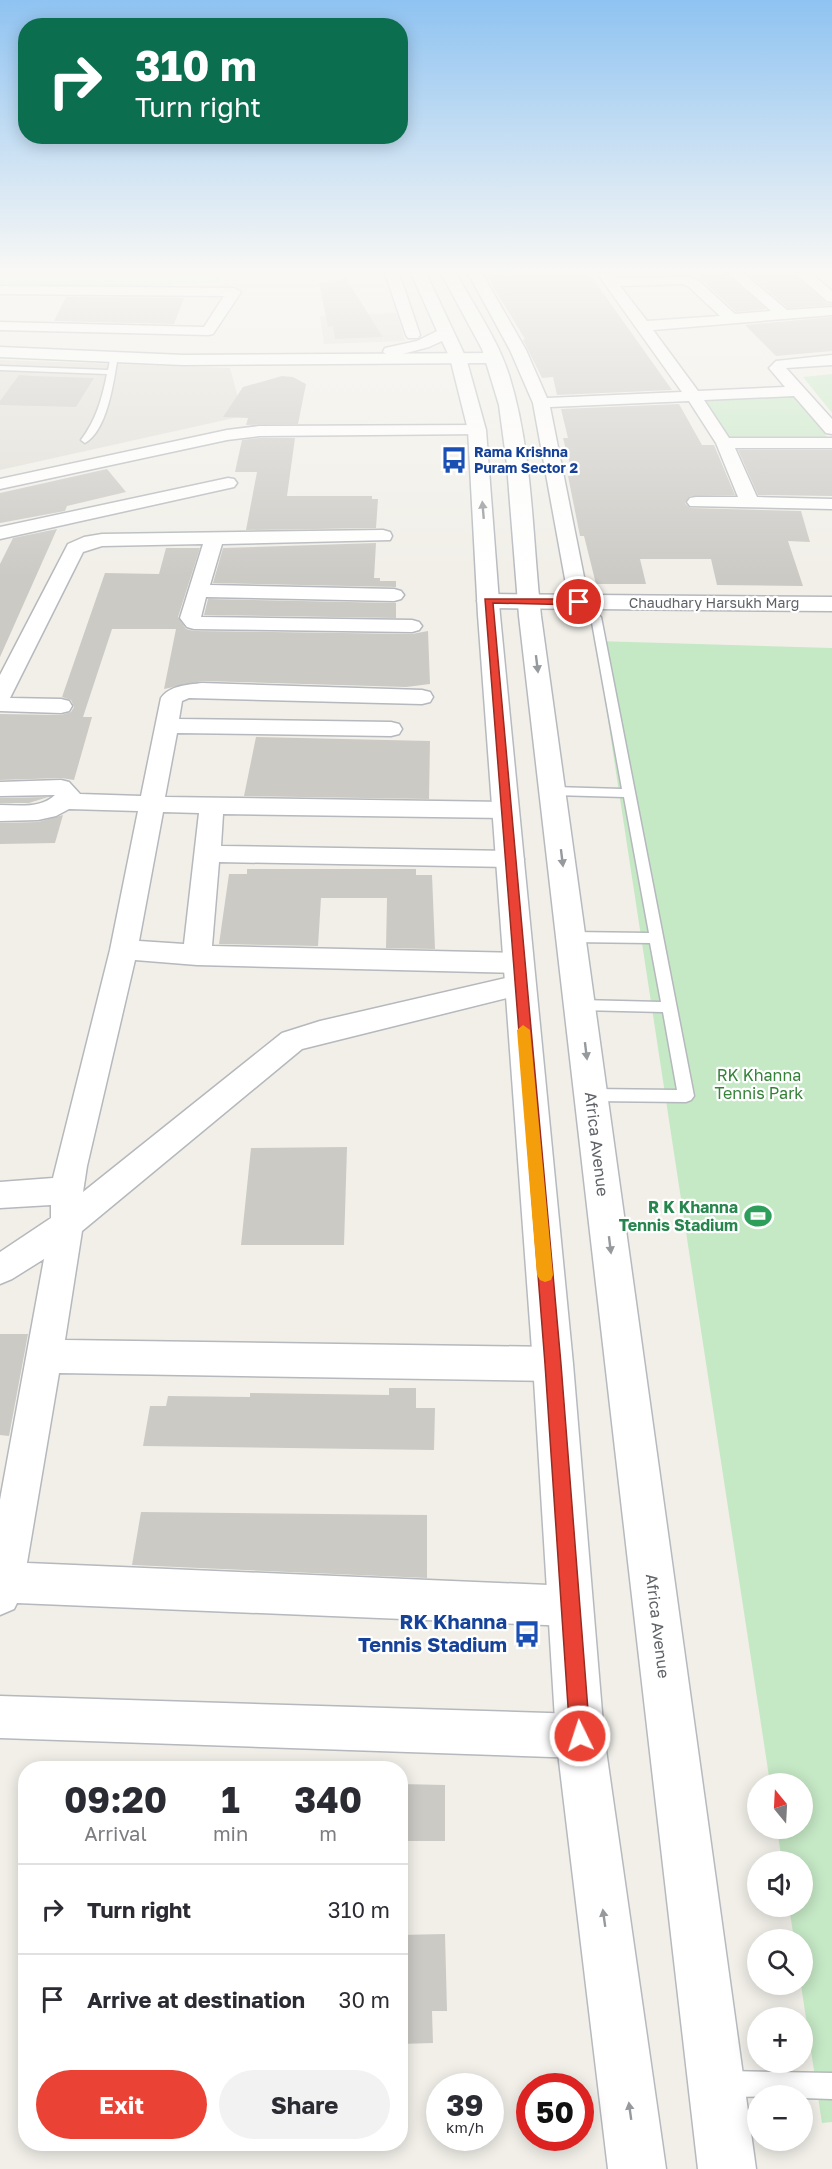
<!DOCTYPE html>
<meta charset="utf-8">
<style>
:root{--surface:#fff;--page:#f2f2f3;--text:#2b2b33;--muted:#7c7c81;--line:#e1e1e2;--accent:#ea4335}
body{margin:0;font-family:"Golos Text",sans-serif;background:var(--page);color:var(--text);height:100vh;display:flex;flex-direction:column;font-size:22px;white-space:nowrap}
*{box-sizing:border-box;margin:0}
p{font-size:20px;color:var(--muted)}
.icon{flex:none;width:33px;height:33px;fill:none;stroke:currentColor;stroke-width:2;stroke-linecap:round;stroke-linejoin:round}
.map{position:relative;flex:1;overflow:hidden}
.details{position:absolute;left:18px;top:1761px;width:390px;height:390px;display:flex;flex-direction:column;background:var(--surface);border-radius:24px;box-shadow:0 3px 15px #0003}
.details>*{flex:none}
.banner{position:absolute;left:18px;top:18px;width:390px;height:126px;border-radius:24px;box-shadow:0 3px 15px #0003;background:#0b6e4f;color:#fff;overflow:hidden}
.needle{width:39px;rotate:342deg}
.controls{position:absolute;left:747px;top:1773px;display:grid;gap:12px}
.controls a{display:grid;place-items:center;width:66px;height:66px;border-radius:50%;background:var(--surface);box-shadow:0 3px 15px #0003;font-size:30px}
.speed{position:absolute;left:426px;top:2073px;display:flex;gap:12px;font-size:30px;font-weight:700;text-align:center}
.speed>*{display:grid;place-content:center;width:78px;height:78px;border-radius:50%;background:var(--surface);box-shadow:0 3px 15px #0003;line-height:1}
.speed small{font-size:15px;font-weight:400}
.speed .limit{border:9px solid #d22;background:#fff;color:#111}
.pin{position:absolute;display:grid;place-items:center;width:51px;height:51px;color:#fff;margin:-26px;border:3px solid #fff;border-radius:50%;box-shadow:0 2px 6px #0007}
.me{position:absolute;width:66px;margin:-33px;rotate:356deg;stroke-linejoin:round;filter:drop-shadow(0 0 4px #0008)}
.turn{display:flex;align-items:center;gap:21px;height:126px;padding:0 18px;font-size:27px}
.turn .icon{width:78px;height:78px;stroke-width:2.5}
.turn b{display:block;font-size:42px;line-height:51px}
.eta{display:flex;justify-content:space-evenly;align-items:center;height:102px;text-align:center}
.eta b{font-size:36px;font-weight:700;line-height:42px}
.primary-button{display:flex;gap:12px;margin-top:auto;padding:12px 18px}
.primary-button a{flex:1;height:69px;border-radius:36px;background:var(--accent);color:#fff;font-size:24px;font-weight:700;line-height:69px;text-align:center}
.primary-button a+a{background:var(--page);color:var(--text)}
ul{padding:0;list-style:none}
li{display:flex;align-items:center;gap:18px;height:90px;padding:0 18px;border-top:2px solid var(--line)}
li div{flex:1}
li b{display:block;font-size:22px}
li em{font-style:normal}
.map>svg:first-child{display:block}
.education{fill:#e1ded6}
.green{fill:#c5e8c5}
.building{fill:#cccac5}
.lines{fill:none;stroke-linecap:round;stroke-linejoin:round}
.service-casing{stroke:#b5b8bc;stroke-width:3}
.minor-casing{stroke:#b5b8bc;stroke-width:3}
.tertiary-casing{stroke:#b5b8bc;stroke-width:3}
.secondary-casing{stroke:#b6babf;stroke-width:3}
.service{fill:#fff;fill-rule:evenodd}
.minor{fill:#fff;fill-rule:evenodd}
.tertiary{fill:#fff;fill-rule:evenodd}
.secondary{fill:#fff;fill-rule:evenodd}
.oneway{fill:#979a9d}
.route{fill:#ea4335;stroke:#982c22;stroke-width:1.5}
.slow{fill:#f59e0b}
.labels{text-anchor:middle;stroke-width:4.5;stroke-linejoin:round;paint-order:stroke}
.far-transit-label{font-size:14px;font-weight:bold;fill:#164399;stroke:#fff;text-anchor:start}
.far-street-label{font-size:14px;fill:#5f6368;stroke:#fff}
.park-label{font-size:16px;fill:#348238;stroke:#fff}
.street-label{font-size:16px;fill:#5f6368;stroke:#fff}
.leisure-label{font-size:16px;font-weight:bold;fill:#27864d;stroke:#fff;text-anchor:end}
.near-transit-label{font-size:20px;font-weight:bold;fill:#164399;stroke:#fff;text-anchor:end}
</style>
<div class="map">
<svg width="832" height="2169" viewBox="0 0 832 2169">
<rect width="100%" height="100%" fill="#f1efe8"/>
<path class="education" d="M397,313L405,341L324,344L320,316Z
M0,360L230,368L243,416L0,470Z"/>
<path class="green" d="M0,273H207L225,275L219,282L149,286H0Z
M832,374V413L803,377Z
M798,393L829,440H730L704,398Z
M596,641L832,648V2122L822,2123L801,1985L802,1940L794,1939L789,1907L802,1906V1862L782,1861L777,1829L802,1828V1784L770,1783Z"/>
<path class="building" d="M485,273H589L672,390L557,395L553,377L542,378L523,340L525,339Z
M695,273H726L766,309L736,312Z
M747,273H793L826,303L832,304V305L788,308Z
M346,279L383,337L335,339L333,326L328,327L319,283Z
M66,297L184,298L174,324L54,321Z
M832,317V351L776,356L745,325Z
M19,375L33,376L94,378L76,407L0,405V401Z
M282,376L293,377L306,384L298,424L246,425L248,418L223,417L243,387Z
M679,404L702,445H714L735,495L690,496L685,503L690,508L801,511L810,542L788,541L803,586L717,585L711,559H640L646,584H596L584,536H580L568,476H573L563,438H568L561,409Z
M259,438H295L287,496H372V499H378L376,528L246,530L257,472H235L242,440Z
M738,450H832V496L758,495Z
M107,469L126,492L67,506L65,511L0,523V493Z
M57,529L0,657V564L13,538Z
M376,543L374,578H380V581H396V587L213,583L223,548Z
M166,548H200L178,617L186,629L194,631L412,634L428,631L430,684L406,687L202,681L164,689L176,629H112L83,717H92L74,780L61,778L0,780V714L61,715L71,712L74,707L71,700L62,697L105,573L159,574Z
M208,599L396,603V618L204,615Z
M256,737L430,741L429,799L244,796Z
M48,797L29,803H0V798Z
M63,815L55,843L0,844V823L38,822Z
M247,869H416V875H432L435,949L386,948L387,898H321L318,946L219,944L229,874H247Z
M347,1147L344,1245H241L251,1148Z
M0,1334H28L9,1436L0,1435Z
M389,1388H416V1408H435L434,1450L143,1446L150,1406H166L168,1396L250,1397V1393L389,1395Z
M141,1512L427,1515V1578L132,1565Z
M400,1784L445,1785V1841H400Z
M445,1934L447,2011H432L433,2043L400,2044V1935Z"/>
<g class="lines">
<defs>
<path id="service" d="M110,360L117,362C113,385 107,430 85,443L81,440C96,420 102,399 107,374L0,370V366L108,370Z
M596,614L601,617L694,1096L691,1100L686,1102L591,1101L586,1099L583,1095L586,1091L591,1089L677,1090L663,1012L580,1010L573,1005L580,1000L661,1002L650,943L571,942L564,937L571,932L649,933L624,797L554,795L548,791L554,787L622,789L591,617Z
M724,2071L832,2073V2099L802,2098V2096L724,2097L715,2093L711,2084L715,2075Z"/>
<path id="minor" d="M385,273H399L420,335L418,338H408L406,335Z
M468,273H482L526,350L547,398L682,392L597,273H611L614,278L690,277L699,281L735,314L771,311L728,273H743L787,310L832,307V315L653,330L698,391L785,387L769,368L776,361L832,355V365L786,368L832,419V434L826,433L794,396L704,400L729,438H832V448H735L757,497L832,499V509L690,506L687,502L690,498L696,497H738L716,443L689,401L550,407L592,617L589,621H575L572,617L533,403L510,350ZM683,284L689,287L720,316L647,321L620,286Z
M795,273H811L832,291V302L827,301Z
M0,286L234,288L241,292L213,334L208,335L0,330V322L204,327L224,296L0,294Z
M477,425L483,426L485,430L483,434L259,436L227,440L0,489V479L227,430L259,426Z
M228,478L234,479L237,483L234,487L0,539V527Z
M383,530L390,532L392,536L390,540L222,544L210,585L394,589L401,591L404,595L401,599L394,601L206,597L201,617L412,620L419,622L422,626L419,630L412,632L194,629L187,627L180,618L203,544L102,546L83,552L10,698L61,699L69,701L72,706L69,711L61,713L0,711V675L68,544L84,537L102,534Z
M202,683L422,690L430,692L433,697L430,702L422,704L189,698L182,701L179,719L391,722L399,724L402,729L399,734L391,736L177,733L165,797L505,802L514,805L517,810L514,815L505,818L223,814L221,846L511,851L520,853L524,859L520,865L511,867L219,862L212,946L517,953L527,956L531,963L527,970L517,973L197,965L135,960L87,1166L83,1192L282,1033L320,1021L519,975L529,978L533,985L529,992L519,995L302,1049L82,1231L65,1340L553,1347L566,1352L571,1364L566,1376L553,1381L59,1373L27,1563L571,1586L585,1592L591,1606L585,1620L571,1626L17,1603L14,1609L0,1615V1500L44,1259L12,1279L0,1284V1252L51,1218V1205L0,1208V1182L53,1178L110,950L138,811L69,809L56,816L38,820L0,821V805C19,805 40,809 55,795L0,796V782L61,780L69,782L80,794L141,796L161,698C170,685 188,685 202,683ZM163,812L199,813L184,944L139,941Z
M0,1696L580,1714L595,1721L602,1736L595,1751L580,1758L0,1738Z"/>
<path id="tertiary" d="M0,347L183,355L493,353L501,358L493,363L183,365L0,357Z
M488,594L832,597V611L488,608L480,606L477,601L480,596Z"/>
<path id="secondary" d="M411,273H426L466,358L486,430L500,615L573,1364L604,1736L666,2169H608L556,1736L533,1364L478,615L468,430L450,358L442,341L429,347L391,357L383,352L385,348L417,341L437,331Z
M441,273H456C474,306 497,338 509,375C533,452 532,536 541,616L756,2169H698L519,616L507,465L499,405L482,349Z"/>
</defs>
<use href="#service" class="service-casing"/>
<use href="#minor" class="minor-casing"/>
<use href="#tertiary" class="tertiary-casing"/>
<use href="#secondary" class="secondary-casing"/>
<use href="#service" class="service"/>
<use href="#minor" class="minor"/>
<use href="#tertiary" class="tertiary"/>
<use href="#secondary" class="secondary"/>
</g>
<defs><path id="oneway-solid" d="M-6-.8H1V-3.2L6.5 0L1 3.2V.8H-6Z" transform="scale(1.5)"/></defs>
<g class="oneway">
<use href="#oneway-solid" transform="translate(483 510) rotate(-95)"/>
<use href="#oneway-solid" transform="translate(537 664) rotate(83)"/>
<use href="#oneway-solid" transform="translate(562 858) rotate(83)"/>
<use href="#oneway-solid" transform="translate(586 1051) rotate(83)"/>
<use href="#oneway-solid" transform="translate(610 1245) rotate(83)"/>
<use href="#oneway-solid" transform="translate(604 1918) rotate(-98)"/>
<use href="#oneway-solid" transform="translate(630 2111) rotate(-98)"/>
</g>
<linearGradient id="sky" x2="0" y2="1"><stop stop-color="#8fc3f1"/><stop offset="0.47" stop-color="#f9f8f5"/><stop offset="1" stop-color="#f9f8f5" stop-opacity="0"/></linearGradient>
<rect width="832" height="577" fill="url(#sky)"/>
<path class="route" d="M485,599H579L583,602L579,605L493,603L561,1364L590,1736L587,1743L580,1745L573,1743L570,1736L545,1364Z"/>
<path class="slow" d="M523,1025L530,1030L553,1275L551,1280L545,1282L540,1280L537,1275L517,1030Z"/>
<defs>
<symbol id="bus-bare" viewBox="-9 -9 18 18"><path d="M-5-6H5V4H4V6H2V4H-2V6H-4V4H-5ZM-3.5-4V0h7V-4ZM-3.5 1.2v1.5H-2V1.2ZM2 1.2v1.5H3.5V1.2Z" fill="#1a4fb4" stroke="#fff" stroke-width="2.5" paint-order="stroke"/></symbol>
<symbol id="stadium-bare" viewBox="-9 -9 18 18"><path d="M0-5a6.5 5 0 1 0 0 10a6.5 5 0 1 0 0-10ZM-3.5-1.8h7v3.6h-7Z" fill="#2e9e5b" stroke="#fff" stroke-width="2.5" paint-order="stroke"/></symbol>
</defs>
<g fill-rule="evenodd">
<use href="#bus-bare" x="435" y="441" width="38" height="38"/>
<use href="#stadium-bare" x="739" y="1197" width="38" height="38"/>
<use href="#bus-bare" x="508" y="1615" width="38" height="38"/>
</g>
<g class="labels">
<g class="far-transit-label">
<text x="474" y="457">Rama Krishna<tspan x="474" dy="16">Puram Sector 2</tspan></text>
</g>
<g class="far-street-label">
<text x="714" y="608">Chaudhary Harsukh Marg</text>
</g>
<g class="park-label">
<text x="759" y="1081">RK Khanna<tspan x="759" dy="18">Tennis Park</tspan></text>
</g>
<g class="street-label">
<text transform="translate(597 1144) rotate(83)" y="6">Africa Avenue</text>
<text transform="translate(658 1626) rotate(83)" y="6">Africa Avenue</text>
</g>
<g class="leisure-label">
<text x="738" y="1213">R K Khanna<tspan x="738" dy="18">Tennis Stadium</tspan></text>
</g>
<g class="near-transit-label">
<text x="507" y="1629">RK Khanna<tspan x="507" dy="23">Tennis Stadium</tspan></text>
</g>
</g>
</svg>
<div class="controls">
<a><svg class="needle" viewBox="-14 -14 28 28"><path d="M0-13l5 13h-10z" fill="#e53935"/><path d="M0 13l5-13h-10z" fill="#7c7c81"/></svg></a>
<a><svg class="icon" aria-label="sound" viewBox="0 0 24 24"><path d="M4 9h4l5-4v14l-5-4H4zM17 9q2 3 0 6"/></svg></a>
<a><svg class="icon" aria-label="search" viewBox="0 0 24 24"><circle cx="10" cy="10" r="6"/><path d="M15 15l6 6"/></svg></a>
<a>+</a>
<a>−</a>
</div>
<div class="speed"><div>39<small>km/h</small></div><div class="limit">50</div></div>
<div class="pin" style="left:579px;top:602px;background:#d93025"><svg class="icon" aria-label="arrive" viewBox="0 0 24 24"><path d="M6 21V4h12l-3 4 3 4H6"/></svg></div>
<svg class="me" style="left:580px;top:1736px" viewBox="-20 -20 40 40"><circle r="17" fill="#ea4335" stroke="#fff" stroke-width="3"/><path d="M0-11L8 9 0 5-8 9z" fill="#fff"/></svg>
<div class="banner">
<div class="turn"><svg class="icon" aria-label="right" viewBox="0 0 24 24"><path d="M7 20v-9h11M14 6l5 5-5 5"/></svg><div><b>310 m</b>Turn right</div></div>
</div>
<section class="details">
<div class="eta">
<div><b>09:20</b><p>Arrival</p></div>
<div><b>1</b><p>min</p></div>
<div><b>340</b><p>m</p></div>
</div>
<ul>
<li><svg class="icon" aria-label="right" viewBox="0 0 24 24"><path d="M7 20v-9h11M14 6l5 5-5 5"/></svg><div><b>Turn right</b></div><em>310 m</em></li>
<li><svg class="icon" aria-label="arrive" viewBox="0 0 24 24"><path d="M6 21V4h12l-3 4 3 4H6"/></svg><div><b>Arrive at destination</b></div><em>30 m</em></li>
</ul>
<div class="primary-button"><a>Exit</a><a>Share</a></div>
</section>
</div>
